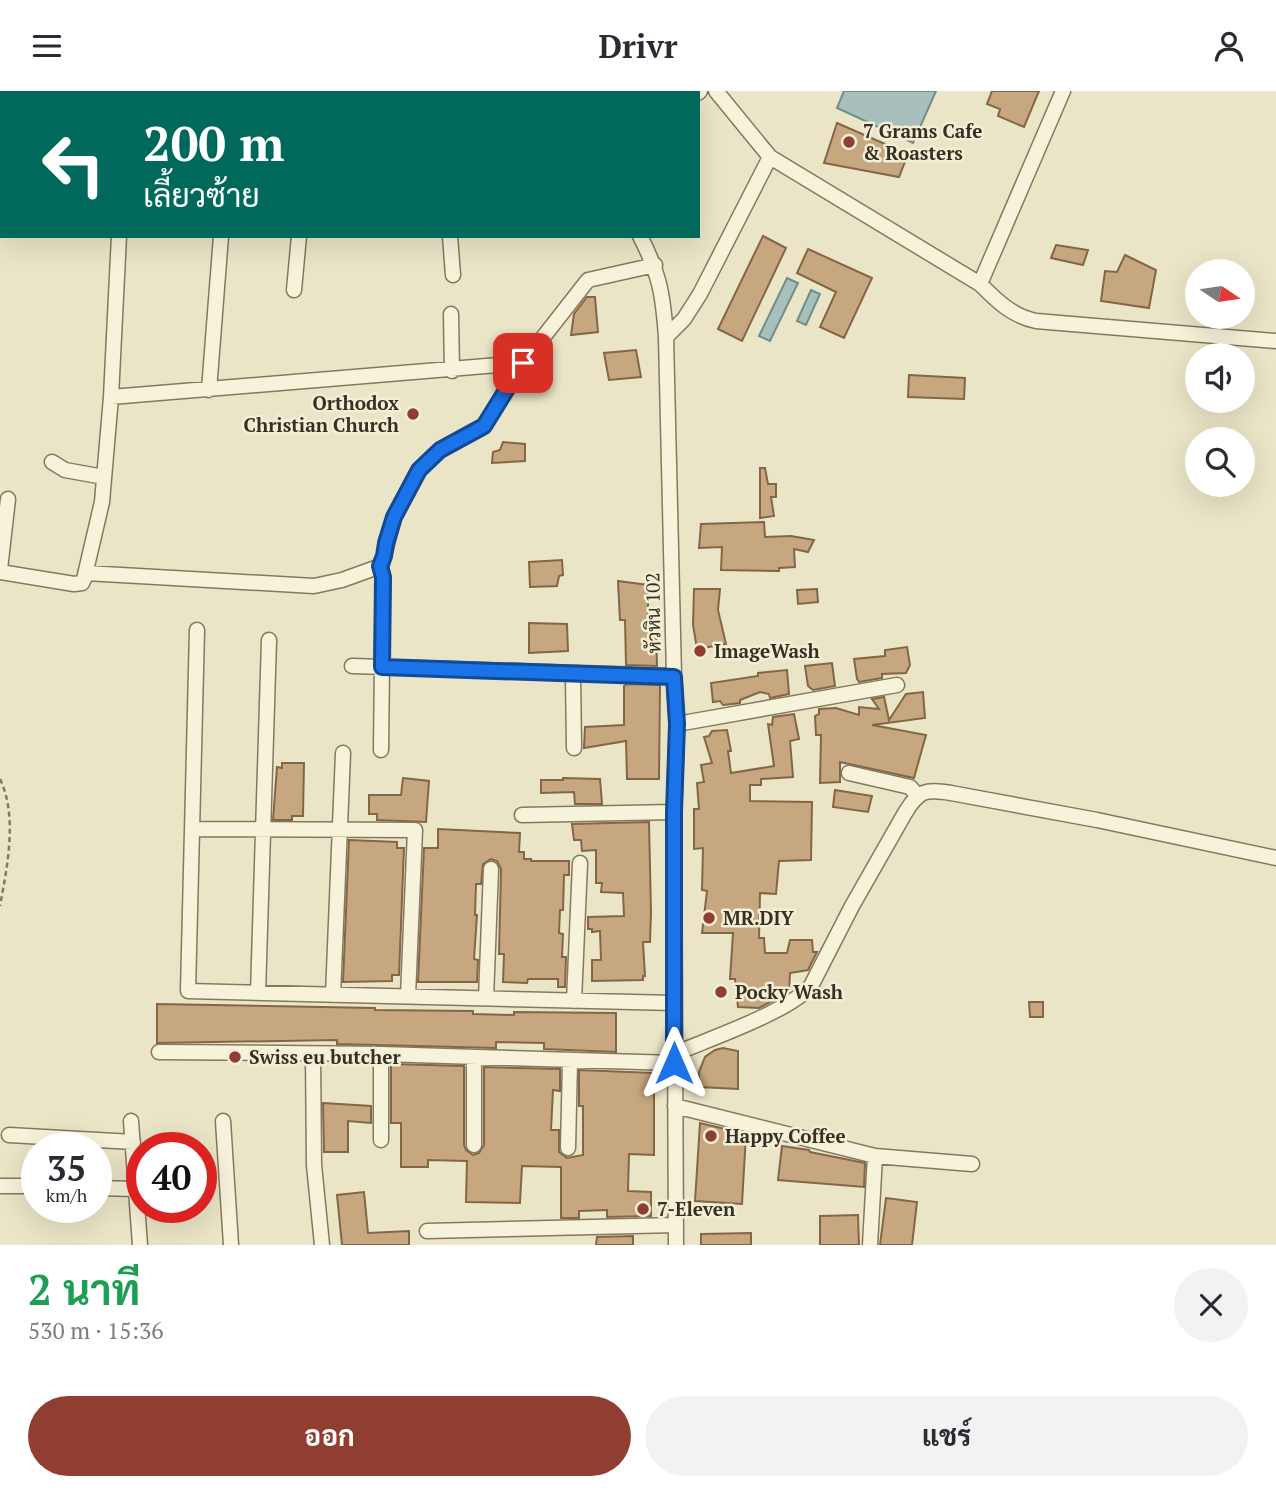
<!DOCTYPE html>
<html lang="th">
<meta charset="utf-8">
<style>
:root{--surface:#fff;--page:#f2f2f3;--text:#2b2b33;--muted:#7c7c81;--accent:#913e32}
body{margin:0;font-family:"PT Serif",Sarabun,serif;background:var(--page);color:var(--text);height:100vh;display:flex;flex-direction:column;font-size:26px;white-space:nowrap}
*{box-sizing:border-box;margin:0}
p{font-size:23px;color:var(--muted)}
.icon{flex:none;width:38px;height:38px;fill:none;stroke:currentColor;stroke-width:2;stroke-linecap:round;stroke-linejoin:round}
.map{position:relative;height:1154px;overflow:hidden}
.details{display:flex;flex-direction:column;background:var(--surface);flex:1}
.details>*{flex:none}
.hud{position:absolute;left:0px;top:0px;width:700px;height:147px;box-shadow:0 7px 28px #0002;background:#00695c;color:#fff;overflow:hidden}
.needle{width:46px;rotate:103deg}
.buttons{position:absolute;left:1185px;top:168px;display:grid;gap:14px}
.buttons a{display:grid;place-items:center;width:70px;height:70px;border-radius:50%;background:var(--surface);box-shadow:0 7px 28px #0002;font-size:35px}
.speed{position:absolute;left:21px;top:1041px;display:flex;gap:14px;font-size:35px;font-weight:700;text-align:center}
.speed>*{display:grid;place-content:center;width:91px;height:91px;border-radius:50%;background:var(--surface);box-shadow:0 7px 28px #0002;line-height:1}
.speed small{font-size:18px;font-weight:400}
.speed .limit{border:10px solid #d22;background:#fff;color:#111}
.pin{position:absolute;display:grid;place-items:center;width:60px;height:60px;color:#fff;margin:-30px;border-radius:14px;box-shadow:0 4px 10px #0006}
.me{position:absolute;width:77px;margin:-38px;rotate:0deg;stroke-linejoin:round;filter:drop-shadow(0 0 5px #0008)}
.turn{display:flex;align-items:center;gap:24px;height:147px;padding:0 28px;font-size:32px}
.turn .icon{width:91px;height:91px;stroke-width:2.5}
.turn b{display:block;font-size:49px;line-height:60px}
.round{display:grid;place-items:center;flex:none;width:74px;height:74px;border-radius:37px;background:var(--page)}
.head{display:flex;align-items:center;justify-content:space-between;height:119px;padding:0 28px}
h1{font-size:42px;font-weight:700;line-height:52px;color:#1e9e55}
.primary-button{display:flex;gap:14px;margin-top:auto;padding:14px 28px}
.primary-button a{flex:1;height:80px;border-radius:42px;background:var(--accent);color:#fff;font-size:28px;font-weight:700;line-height:80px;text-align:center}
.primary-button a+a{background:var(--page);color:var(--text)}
header{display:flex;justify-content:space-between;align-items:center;height:91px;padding:0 28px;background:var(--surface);font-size:32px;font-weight:700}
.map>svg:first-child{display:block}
.water{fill:#a8c0bc;stroke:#6f8e8a;stroke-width:2}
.building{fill:#c7a780;stroke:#836645;stroke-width:2}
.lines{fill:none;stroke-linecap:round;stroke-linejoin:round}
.minor-casing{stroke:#86785e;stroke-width:17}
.path{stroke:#86785e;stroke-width:2.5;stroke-dasharray:5 3.5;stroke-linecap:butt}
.minor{stroke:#f7f2da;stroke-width:14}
.route-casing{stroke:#114b97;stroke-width:18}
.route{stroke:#1a73e8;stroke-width:12}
.poi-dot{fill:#913e32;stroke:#f3efd7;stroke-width:2.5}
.labels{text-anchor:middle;stroke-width:5;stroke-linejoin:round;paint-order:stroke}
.poi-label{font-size:19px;font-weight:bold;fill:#372f20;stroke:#f3efd7;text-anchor:start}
.street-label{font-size:19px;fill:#372f20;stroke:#f3efd7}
</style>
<header><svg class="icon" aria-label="menu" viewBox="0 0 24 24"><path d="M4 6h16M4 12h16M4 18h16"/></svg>Drivr<svg class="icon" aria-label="person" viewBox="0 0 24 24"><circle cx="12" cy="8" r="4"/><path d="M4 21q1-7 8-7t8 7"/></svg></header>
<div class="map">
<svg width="1276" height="1154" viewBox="0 0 1276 1154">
<rect width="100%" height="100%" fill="#ebe5c7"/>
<path class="water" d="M844,0H936L913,52L837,17Z
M787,187L798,192L770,250L759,245Z
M811,199L820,203L806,234L797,230Z"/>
<path class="building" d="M992,0H1039L1024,36L998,25L1000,18L987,13Z
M837,32L908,63L899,86L824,72Z
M763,145L786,157L742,250L718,238Z
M1056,154L1088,159L1083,174L1051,167Z
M808,158L872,187L844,247L820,236L836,201L797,182Z
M1125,164L1156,179L1149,217L1101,210L1105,180L1117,181Z
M587,206H595L598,241L571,244L574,223Z
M636,259L641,286L609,289L604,262Z
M909,284L965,287L964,308L908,306Z
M503,351L525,353V370L492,372L493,361L500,359Z
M760,377H765L768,393H776V406H771L774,425L760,427Z
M764,431L765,446L791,445L814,449L808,461L794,458L795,476L779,477V480L721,479L722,456L699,457L701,433Z
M562,469L563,484L559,485L557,495L530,496L529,471Z
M618,490L648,494V532H656L657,575L626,574L625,529H620Z
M694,498H720L718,519L726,553L697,558L693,534Z
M817,498L818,511L798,513L797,499Z
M529,532L567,533L568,560L529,562Z
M907,556L910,574L906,582L882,583V587L859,591L857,588L854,568L885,565V559Z
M832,572L835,595L813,599L808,595L805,575Z
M787,579L789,603L770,607L769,603L760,601L740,609V612L723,614L720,610L713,611L711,592L758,585V582Z
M627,593L660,594L659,688H627L626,650L584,657L585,636L624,634V595Z
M923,601L925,627L872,634L926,644L914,687L840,671V691L820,692L821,644H816L815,625L819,623V618L836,617L859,624V616L879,618L872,608L884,606L889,629L906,603Z
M794,623L799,648L790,650L793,686L761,688V694H750V710L812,711L811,769L779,770L776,803L760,802L759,847H764L765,862H787L790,849H812L813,861H817L808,879L790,882L789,901L759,917L738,916L735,888H730L733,842H702L707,800L702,799L703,757L694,758V718H699L697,692L704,691L701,674L712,672L704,646L709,645L712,640L727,639L731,660H728L731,682L774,675L768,633L772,634L773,626Z
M282,672H304L303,725H292V729H273L277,676L282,677Z
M403,687L429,690L426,731L377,729V723H369V704H401Z
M563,687L600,688L602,713H575L574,701L541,702V689H563Z
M835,699L872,705L868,721L833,716Z
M649,731L651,822L650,851H643L645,885H643V889L592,890V869H601L600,840L592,841V838H588V826L624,825L623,802L601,801L602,792H596V759L582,760L581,749H574L572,733Z
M438,738L520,742L519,761H524V768H531V770H569V784H564L563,819H560L559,842L563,843L562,866H566L565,896H558V888H528L527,892L503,891L504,863H499L501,778L497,770L491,768L483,773L481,793H476L475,824H477L474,868L478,869L477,891H418L424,757H438Z
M349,749L397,751V757H404L399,884H392V890L343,891Z
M1029,911H1043V926H1030Z
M157,913L375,917V919L473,920V923L514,924V921L616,922V961L544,958V952L496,951V957L337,953V949L157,952Z
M723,957L738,960V998L699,996V981L705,966L715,959Z
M391,973L464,975V1054L466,1059L473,1064L479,1062L484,1054V976L560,978V1000L553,999L551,1039H559V1061L567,1067L583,1064V1015H579V979L654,982V1064L629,1063L628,1100L651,1101V1125L607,1126V1119L579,1120V1127H561V1076L522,1075L520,1112L466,1111L467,1070L428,1069V1076H401V1032H391Z
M323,1012L371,1015V1032L348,1030V1061H324Z
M700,1032L746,1043L742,1113L695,1110Z
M782,1055L809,1059L810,1061L865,1072L864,1096L778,1089Z
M364,1101L368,1142L409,1140V1154H342L337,1104Z
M886,1107L917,1111L912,1154H880Z
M858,1124L859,1154H820V1125Z
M751,1142V1154H701V1143Z
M633,1145V1154H596L597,1146Z"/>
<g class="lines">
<defs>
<path id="minor" d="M543,0L544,2
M716,0L770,66L980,193L1063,0
M698,2L700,0
M450,145L453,184
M640,145C660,184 663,204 666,246L674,585L677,633L674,721L676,1154
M980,193C997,210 1012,225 1036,230L1276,250
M294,199L299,145
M451,223L452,280
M666,246L684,228L700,203L770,66
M209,299L221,145
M111,306L523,272
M52,371L65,379L104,386
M380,475L383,486L381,659
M0,478L8,408
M0,481L74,493L82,492L84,488L102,411L111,306L119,145
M86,482L314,495L342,489L378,476L382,473L394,426L419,379L440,359L484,335L523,272L588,189L655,174
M197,539L188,900L674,912
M352,575L674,585
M573,584L574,657
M677,633L897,594
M849,682L910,696L918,705
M522,724L674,721
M192,738L415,739L408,905
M258,902L269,549
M333,904L343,662
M486,907L491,778
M574,910L580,772
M159,961L381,963L674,972
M313,963L314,1074L322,1154
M381,963V1049
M674,963C709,948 788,921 811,895L852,815L905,722C919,699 925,698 951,702L1097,729L1276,767
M675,1015L875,1065L972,1073
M131,1030L140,1154
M223,1030L231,1154
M9,1044L133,1051
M474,1054V966
M568,1057L570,970
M0,1095H37
M96,1097L136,1098
M427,1140L676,1134
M870,1154L875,1065"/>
</defs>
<use href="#minor" class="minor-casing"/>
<path class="path" d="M0,688C18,726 7,776 0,815"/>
<use href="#minor" class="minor"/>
</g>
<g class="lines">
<defs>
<path id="route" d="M523,272L484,335L440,359L419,379L394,426L386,452L384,465L380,475L383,486L382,576L674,586L677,633L674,721V972"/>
</defs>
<use href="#route" class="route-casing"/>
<use href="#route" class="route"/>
</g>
<g class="poi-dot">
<circle cx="849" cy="51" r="7"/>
<circle cx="413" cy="323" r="7"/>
<circle cx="700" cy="560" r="7"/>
<circle cx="709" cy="827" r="7"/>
<circle cx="721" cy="901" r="7"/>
<circle cx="235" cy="966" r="7"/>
<circle cx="711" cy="1045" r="7"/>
<circle cx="643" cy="1118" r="7"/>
</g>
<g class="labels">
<g class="poi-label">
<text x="863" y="47">7 Grams Cafe<tspan x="863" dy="22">&amp; Roasters</tspan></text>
<text x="399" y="319" text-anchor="end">Orthodox<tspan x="399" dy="22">Christian Church</tspan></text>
<text x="714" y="567">ImageWash</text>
<text x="723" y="834">MR.DIY</text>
<text x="735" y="908">Pocky Wash</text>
<text x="249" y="973">Swiss eu butcher</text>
<text x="725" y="1052">Happy Coffee</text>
<text x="657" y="1125">7-Eleven</text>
</g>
<g class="street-label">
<text transform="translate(653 522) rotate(-91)" y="7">หัวหิน 102</text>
</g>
</g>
</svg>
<div class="buttons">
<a><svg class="needle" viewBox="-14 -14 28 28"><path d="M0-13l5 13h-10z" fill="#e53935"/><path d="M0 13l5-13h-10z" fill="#7c7c81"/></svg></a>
<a><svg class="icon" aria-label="sound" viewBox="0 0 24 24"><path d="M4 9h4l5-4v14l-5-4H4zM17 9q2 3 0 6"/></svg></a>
<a><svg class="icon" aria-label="search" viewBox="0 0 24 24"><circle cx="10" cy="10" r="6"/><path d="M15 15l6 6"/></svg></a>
</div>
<div class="speed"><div>35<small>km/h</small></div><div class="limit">40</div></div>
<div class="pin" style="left:523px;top:272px;background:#d93025"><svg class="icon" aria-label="arrive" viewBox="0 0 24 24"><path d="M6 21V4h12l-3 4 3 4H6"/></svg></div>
<svg class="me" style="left:674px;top:972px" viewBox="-20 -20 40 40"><path d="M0-17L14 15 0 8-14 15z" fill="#1a73e8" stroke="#fff" stroke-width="4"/></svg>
<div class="hud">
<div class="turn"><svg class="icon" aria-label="left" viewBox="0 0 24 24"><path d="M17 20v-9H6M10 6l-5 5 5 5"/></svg><div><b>200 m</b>เลี้ยวซ้าย</div></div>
</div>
</div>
<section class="details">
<div class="head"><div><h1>2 นาที</h1><p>530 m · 15:36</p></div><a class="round"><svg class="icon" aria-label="close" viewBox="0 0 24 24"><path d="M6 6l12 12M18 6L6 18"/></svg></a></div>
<div class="primary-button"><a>ออก</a><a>แชร์</a></div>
</section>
